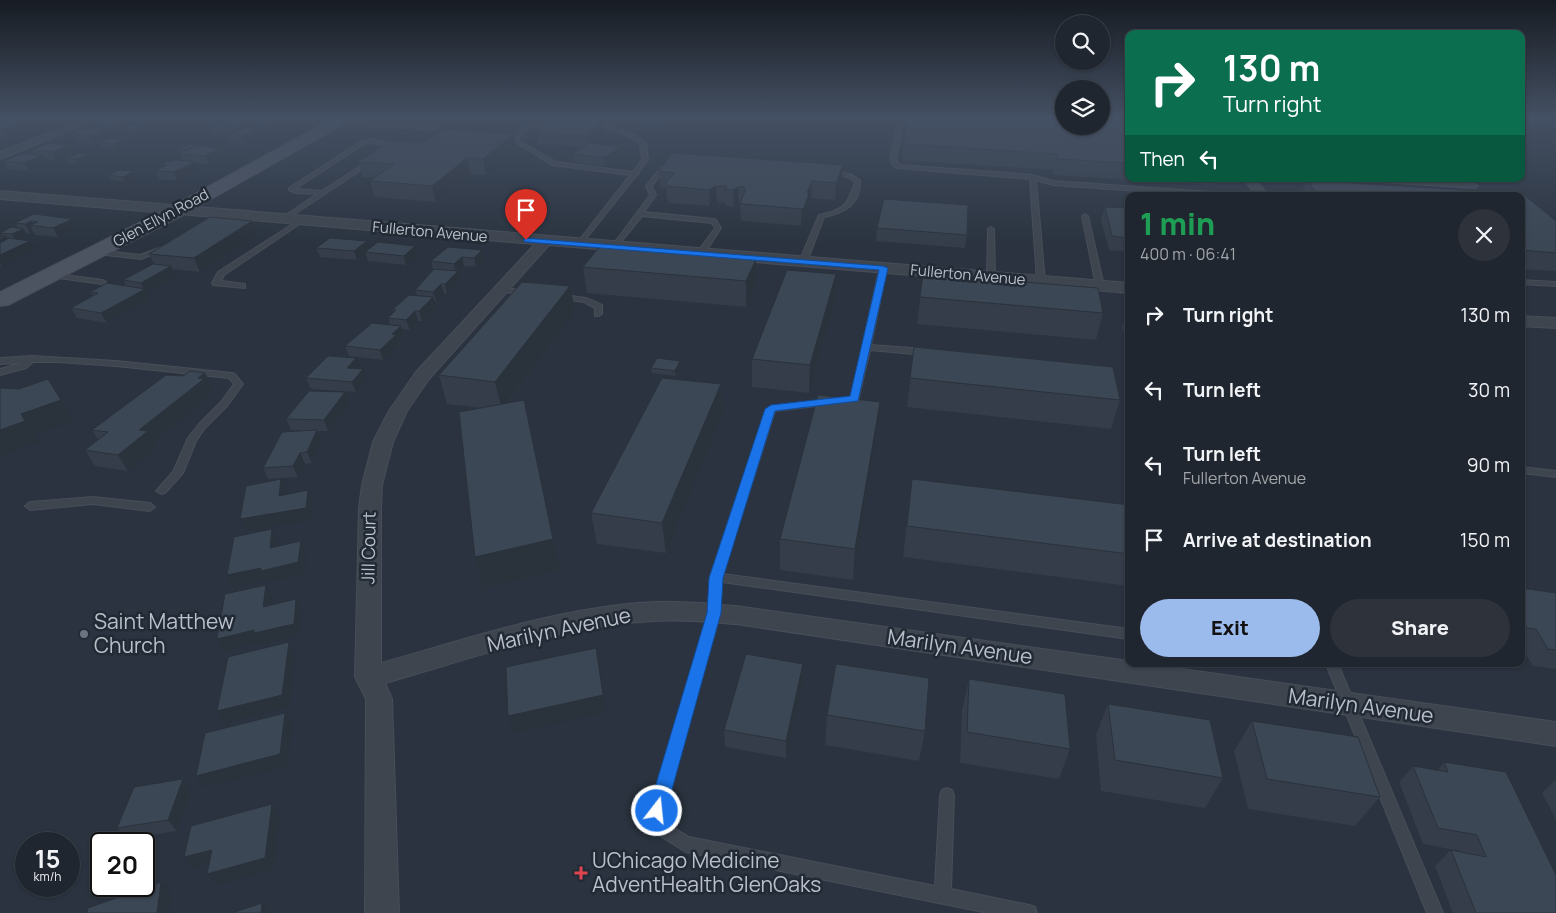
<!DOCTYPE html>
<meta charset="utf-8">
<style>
:root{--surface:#20262f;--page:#2d323b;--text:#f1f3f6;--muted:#a2a5aa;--line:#3d434b;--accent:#9cbbed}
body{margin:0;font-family:Manrope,sans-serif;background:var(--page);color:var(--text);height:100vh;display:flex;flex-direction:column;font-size:19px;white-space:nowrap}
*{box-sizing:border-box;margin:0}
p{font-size:16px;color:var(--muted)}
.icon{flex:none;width:28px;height:28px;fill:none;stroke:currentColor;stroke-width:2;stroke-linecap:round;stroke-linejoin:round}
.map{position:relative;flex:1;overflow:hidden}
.details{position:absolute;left:1125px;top:192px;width:400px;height:475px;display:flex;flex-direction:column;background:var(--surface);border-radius:10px;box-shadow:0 1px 4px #0004,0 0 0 1px var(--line)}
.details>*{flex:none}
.hud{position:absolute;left:1125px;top:30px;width:400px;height:152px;border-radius:10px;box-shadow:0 1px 4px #0004,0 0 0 1px var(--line);background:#0b6e4f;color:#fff;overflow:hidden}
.controls{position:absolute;left:1055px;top:15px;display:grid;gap:10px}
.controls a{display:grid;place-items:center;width:55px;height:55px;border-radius:50%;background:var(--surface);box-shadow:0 1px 4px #0004,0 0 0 1px var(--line);font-size:25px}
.speed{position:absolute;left:15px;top:832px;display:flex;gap:10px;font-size:25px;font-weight:700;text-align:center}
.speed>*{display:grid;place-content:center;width:65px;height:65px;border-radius:50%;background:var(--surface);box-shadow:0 1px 4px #0004,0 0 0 1px var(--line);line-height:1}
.speed small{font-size:12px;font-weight:400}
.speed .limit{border:2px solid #111;border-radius:8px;background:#fff;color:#111}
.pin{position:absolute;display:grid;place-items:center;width:42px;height:42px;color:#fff;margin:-51px -21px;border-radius:50% 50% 50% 0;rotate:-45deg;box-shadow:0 0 5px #0007}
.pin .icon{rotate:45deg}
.me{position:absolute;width:55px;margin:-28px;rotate:16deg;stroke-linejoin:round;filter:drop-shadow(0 0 4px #0008)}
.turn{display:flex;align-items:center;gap:18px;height:105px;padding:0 15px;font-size:22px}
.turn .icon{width:65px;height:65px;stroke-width:2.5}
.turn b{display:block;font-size:35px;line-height:42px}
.then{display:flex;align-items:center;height:48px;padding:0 15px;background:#0003;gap:10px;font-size:19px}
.round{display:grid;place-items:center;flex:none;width:52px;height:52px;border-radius:26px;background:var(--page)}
.headline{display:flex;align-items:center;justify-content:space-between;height:85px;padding:0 15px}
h1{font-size:30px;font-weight:800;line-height:38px;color:#1e9e55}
.action{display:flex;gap:10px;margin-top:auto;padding:10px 15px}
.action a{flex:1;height:58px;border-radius:30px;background:var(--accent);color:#111;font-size:20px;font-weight:800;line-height:58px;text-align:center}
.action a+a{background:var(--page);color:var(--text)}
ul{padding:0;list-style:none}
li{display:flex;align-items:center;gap:15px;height:75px;padding:0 15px}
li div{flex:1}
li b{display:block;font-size:19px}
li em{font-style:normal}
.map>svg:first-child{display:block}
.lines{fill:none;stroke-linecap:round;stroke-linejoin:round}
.river{fill:#1d2a3d;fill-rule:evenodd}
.lane-casing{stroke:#474e59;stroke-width:2}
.street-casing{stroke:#474e59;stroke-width:2}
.secondary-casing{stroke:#474e59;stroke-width:2}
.lane{fill:#3e454f;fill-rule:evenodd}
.street{fill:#3e454f;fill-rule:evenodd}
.secondary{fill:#4c5462;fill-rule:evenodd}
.wall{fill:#343d49}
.shaded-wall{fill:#2a323c}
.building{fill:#3c4755;stroke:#2a323c}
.route{fill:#1a73e8;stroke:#114b97}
.worship-dot{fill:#6b7280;stroke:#222a35;stroke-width:2}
.health-dot{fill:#e0444e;stroke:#222a35;stroke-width:2}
.labels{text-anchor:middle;stroke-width:5;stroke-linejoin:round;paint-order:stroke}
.far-street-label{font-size:15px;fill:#bac0ca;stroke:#222a35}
.street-label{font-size:18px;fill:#bac0ca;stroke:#222a35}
.near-poi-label{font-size:21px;fill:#bac0ca;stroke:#222a35;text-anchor:start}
.near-street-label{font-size:21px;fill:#bac0ca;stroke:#222a35}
</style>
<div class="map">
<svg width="1556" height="913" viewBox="0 0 1556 913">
<rect width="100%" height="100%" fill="#2a333f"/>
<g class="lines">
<path class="river" d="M1521,117H1550L1556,119V133L1522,122Z"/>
<defs>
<path id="lane" d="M899,117H905L896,158L898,163L901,165L1033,175L1053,181L1210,192L1213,194L1210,196L1053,185L1036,180L1045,281L1041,283L1037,281L1030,179L897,168L892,164L890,158Z
M335,121L436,126L439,128L436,130L333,124L332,123Z
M552,121L561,123C546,129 528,122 518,140L556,162L633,172L642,160L640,144L628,136L616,131L588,126L587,125L590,123C610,125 630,129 646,143L648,160L638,173L639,174L636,176L581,245H577V243L630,175L552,165L512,140C521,125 536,122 552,121Z
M372,139L399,145L396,147L372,143L364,144L295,189L322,191L368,161H372V163L284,221H280V219L317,194L295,193L289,190V188L360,142Z
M667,164L672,165L664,170L652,186L656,195L644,212L714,219L716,220L721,228L703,256H700L696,254L715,228L712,223L642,216L616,248H612V246L650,195L646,186L660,168Z
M830,170L852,175L860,180C861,204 845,213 824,217L807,262L800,264L799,262L819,215C844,209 847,207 855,182L848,177L828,173V171Z
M1363,179H1390L1475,184L1478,186L1475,188L1366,181Z
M1085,214L1088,216L1104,286L1100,288L1096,286L1082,216Z
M299,220L304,221L224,275L221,281L245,284V288L213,285L212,283L218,272Z
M991,227L994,229L995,277L991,279L987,277L988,229Z
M162,247L166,249L164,250L141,259L97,254L93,252L97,250L140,255Z
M880,266L887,268L871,345L925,349L929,352L925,355L870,350L858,401L775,411L723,574L1129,629V639L722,582L720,613L665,811L671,826L689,837L935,886L940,795L942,790L947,788L952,790L954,795L951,889L1029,905L1035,907L1037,913H988L686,852L660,836L649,811L708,613L710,577L766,409L771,406L851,397Z
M49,273L102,280L106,282L102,284L52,277L48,275Z
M1521,280L1556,282V286L1521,284Z
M498,288L527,290L531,292L527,294L501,292H498Z
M556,294L586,298L602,305V314L598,316H595V308L584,302L556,298Z
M32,356L116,361L232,373L235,374L243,384L227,406L205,428L196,441L183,473L165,493L161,494L156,491L173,472L188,438L199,424L221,402L234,384L229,378L116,366L58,362H33L26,368L0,375V369L22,363L0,364V358Z
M1521,467L1556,471V477L1521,473Z
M93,497L150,503L155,507L150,511L93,504L30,510L25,506L30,502Z
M1326,664H1338L1443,913H1427Z"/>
<path id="street" d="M89,117H103L0,159V152Z
M1244,179H1256L1268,196H1256Z
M0,191L1129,283V293L549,245L429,379L407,411L393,442L382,485L381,508V663C471,638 563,606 656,602C683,601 709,604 736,606L1129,661V664H1147L1556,722V746L736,624C709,622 683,619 656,621C563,625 473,658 385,683L392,699L399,913H365L366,699L355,677L359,508L362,485L373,442L389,411L416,372L535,244L0,199Z
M1521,316L1556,318V328L1521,326Z"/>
<path id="secondary" d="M336,117H353L351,120L183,215L8,305L0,306V292L171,207Z"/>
</defs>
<use href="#lane" class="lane-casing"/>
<use href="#street" class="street-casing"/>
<use href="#secondary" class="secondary-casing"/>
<use href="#lane" class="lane"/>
<use href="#street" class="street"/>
<use href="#secondary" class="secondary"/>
</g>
<path class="wall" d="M0,117L12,121L8,123L18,124L14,117H51L52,120L37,126L20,125L24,131L7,138L0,137Z
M114,117H159L155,119L136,118L139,124L135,126L140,127L142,130L135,134L124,133L123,130L106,129L110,137L94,144L75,142L71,134L106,129L102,122Z
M234,117H260L257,118H255L256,120L243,125L228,124L226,120Z
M267,117H299L295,119H288L290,123L276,130H261L258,122Z
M391,117H469L457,126L392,122Z
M536,117H589L587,120H602L603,132L592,143L620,147L621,155L605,166L575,162L573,154L584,147L538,144L536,133L550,119H537Z
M607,117L637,118L633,122L608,121Z
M645,117H682V121L678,126L645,124Z
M1121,122H1129V179H1216L1214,185L1054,175L1053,170L902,160L903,144Z
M239,127L240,129L261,136L246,144L230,143L227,136L210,134L209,130Z
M124,139L126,143L116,148L100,147L99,143Z
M201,145L202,146L221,148L224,156L209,164L195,163L198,170L177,181L159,179L155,171L163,167L162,165L182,161L178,149Z
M517,149L486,175L471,174L436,202L375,197L370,181L374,178L363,177L358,162Z
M32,150L73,153L56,160L44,159L47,164L29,171L8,169L4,161L34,155Z
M89,154L91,158L79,163H69L66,159Z
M658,171L842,181L835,200L811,198L809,202V210L804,225L801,226L743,221L741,220L740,204L739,203L734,207L726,206V203H725L717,202L710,206L669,203L667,198L666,188L660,187Z
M108,175H136L125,181L110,180Z
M1307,180L1523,194L1556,221V271L1521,269V196H1300Z
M1105,207L1129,208V252L1109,250L1101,220Z
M34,214L72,219L77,228L58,237L35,235L33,232L30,233H26L15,239L7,238L8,239L35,250L2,267L0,266V236H2L0,233L18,228L15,223Z
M877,228L967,235L965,248L876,241Z
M257,234L200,272L172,269L176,276L147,293L150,299L107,323L77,318L71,308L93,296L90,292L126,286L123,280L154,264L149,254Z
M367,241L369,249L418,255L406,265L368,261L366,254L357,260L320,257L316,248Z
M448,247L484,259L476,267L464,266L458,272L460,281L447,294H444L436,301H434L436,307L422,321H418L410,330L402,329L404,336L398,342L399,345L383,360L349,356L345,346L390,325L388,318L394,312L393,309L417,296L415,290L433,270L431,261Z
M756,259V284L746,307L587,293L583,267Z
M836,274L835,300L809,393L752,387V359Z
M923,274L1103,313L1096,340L917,324Z
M570,286L575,312L508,403L530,429L560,570L484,588L475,557L481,408L447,404L439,375Z
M1129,304V356L1122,327Z
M914,347L1120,400L1111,429L907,407Z
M680,361L681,366L676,376L652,373L651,368Z
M360,369L367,379L356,392L311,389L306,378Z
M205,373L213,389L210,391L212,395L154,441L158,447L128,471L95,466L85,450L98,440L92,430L183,376Z
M721,384L723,413L666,553L597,544L591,513Z
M880,402L877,431L853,580L780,570V539Z
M349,403L328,431H318L322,441L312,463L305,464L298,477L268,479L263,468L306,431L291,430L286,419Z
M912,479L1129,505V586L903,557Z
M1521,588L1556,593V669L1533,666L1521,646Z
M969,679L1070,749L1059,779L960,763L962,710Z
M803,681L786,758L725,747L724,730Z
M1108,704L1223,778L1205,808L1101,791L1096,735Z
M827,715L925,731L919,761L825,745Z
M1252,721L1380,797L1355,826L1248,809L1234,751Z
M1444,762L1556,913H1453L1435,866L1451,850L1461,852L1460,851L1423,844L1399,782L1413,766L1438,770Z
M1556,779V820L1542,793Z
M192,791L177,831L127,839L117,828Z"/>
<path class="shaded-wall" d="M38,117H51L52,120L37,126L33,119Z
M136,117L139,124L128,129H124L121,123Z
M252,117H255L256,120L243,125L242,122Z
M284,117H287L290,123L276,130L273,123Z
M455,117H469L457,126Z
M634,117H637V118L633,122V119Z
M678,117H682V121L678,126L677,118Z
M9,118L12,121L0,126V121Z
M602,120L603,132L589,147L587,136Z
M19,124L24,131L7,138L3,130Z
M140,127L142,130L135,134L133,130Z
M239,127L241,131L231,136L230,132Z
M258,128L261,136L246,144L243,136Z
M106,129L110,137L94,144L91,136Z
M514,134L517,149L486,175L483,159Z
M124,139L126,143L116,148L114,144Z
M69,145L73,153L56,160L52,152Z
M620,147L621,155L605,166L604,158Z
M221,148L224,156L209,164L205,156Z
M89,154L91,158L79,163L77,159Z
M42,155L47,164L29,171L24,163Z
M467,158L471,174L436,202L432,186Z
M194,162L198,170L177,181L174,172Z
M843,165L842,181L835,200L836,183Z
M134,171L136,175L125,181L123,177Z
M812,181L811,198L809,202V210L804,225L801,226L802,209L807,192Z
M716,186L717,202L710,206L709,190Z
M738,187L739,203L734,207L733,190Z
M72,219L77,228L58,237L53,228Z
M31,221L34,226L30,225L33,232L30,233L25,224Z
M252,221L257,234L200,272L194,258Z
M23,229L26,233L15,239L12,234Z
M6,236L9,241L0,245V239Z
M30,241L35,250L2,267L0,263V255Z
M367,241L370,251L365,252L366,254L357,260L354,251Z
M415,246L418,255L406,265L404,256Z
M482,250L484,259L476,267L474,258Z
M462,257L464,266L458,272L460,281L447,294L445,284L456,273L454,264Z
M756,259V284L746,307V281Z
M171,266L176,276L147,293L150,299L107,323L101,313L144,289L141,283Z
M836,274L835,300L809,393L810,365Z
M441,284L444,294L436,301L433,292Z
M570,286L575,312L502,410L495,382Z
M433,297L436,307L422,321L419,311Z
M415,311L418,321L410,330L406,320Z
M401,326L404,336L398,342L399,345L383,360L380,350L392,334Z
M356,358L360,369L347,368Z
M680,361L681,366L676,376L675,371Z
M363,369L367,379L356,392L352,382Z
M205,373L213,389L210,391L212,395L154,441L158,447L128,471L118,455L139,430Z
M48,379L74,420L35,435L39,442L0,456V430L21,414Z
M721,384L723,413L666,553L662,523Z
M345,392L349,403L328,431L324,420Z
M880,402L877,431L853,580L855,549Z
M530,429L560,570L484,588L475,557Z
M317,430L322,441L312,463L307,452Z
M300,453L305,464L298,477L293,466Z
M281,479L287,490L284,507L279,496Z
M308,490L313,501L312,520L246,531L240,519Z
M272,529L278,540L276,559L270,548Z
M301,541L306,552L304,574L267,582L266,580L234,587L227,575Z
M266,585L272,597L270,619L263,607Z
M296,599L302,611L300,635L260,645L259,642L224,651L217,639Z
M289,642L295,654L289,707L225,723L217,711Z
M596,648L600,666L606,712L513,733L508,716Z
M803,664V681L786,758V741Z
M285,713L292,724L287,766L204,787L196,776Z
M183,779L192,791L177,831L168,820Z
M272,804L280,815L273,869L217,885L207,874Z
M212,850L221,860L194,868L184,857Z
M161,882L171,893L169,913H157Z
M262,903L270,913H261Z"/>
<path class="building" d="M0,117L9,118L0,121Z
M14,117H38L33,119Z
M114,117H136L121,123L102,122Z
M234,117H252L242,122L226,120Z
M267,117H284L273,123L258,122Z
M607,117H634L633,119Z
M657,117H678L677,118Z
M909,117H1064V126H1101V117H1119L1121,122H1129V163L1057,159L1056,154L903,144Z
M552,118L602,120L587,136L536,133Z
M1,122L19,124L3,130H0V123Z
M130,126L140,127L133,130L122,129Z
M218,126L239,127L230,132L209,130Z
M86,128L106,129L91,136L71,134Z
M242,128H258L243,136H227Z
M445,129L514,134L483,159L467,158L432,186L370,181L394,164L358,162L391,141L424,143Z
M109,138L124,139L114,144L99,143Z
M49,143L69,145L52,152L32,150Z
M590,143L620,147L604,158L573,154Z
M190,144L201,145L199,146H195L186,150L178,149Z
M195,146L221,148L205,156L179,154Z
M79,153L89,154L77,159H66Z
M673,153L843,165L836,183L812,181L807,192L809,193L804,208L802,209L743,204L740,203L746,189L744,187H738L733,190L725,189L727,187L725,186H716L709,190L667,186L666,182L675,173L658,171Z
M22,154L42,155L24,163L4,161Z
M177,160L194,162L174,172L155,171L167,165H162L166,162Z
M119,170L134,171L123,177L108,175Z
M1307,180L1523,194L1556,221V253L1521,250V196H1319Z
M884,199L968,205L967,235L877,228Z
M1105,207L1129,208V238L1112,236Z
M34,214L72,219L53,228L30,225L38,222L31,221L25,224L15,223Z
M210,217L252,221L194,258L149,254Z
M11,227L23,229L12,234L0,233Z
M0,236H6L0,239Z
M9,238L30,241L0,255V243Z
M330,238L367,241L354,251L316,248Z
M378,242L415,246L404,256L365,252Z
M600,246L756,259L746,281L583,267Z
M448,247L482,250L474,258L462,257L454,264L431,261Z
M153,264L171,266L141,283L123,280Z
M434,269L458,271L445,284H441L433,292L415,290Z
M787,270L836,274L810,365L752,359Z
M923,274L1098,288L1103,313L920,297Z
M522,282L570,286L495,382L439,375Z
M107,283L145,289L101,313L71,308L98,293L90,292Z
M409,295L433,297L419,311H415L406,320L388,318L396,310L393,309Z
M372,323L401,326L392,334L396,335L380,350L345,346Z
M914,347L1113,367L1120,400L910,378Z
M328,356L356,358L347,368L363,369L352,382L306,378Z
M657,358L680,361L675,371L651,368Z
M190,371L205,373L198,378L204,379L139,430L148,431L118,455L85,450L108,432L92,430L166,375L183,376Z
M662,378L721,384L662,523L591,513Z
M48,379L61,400L21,414L25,421L0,430V388L19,389Z
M309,391L345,392L324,420L286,419Z
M818,395L880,402L855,549L780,539Z
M524,400L553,539L475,557L459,412Z
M317,430L307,452L300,453L293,466L263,468L282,432Z
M281,479L279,496L308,490L306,508L240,519L246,486Z
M912,479L1129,505V554L907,526Z
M272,529L270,548L301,541L298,562L261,571V568L227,575L234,537Z
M266,585L263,607L296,599L294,624L254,633V630L217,639L225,594Z
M1521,588L1556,593V650L1548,649L1536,629L1527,628L1521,618Z
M289,642L282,695L217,711L228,657Z
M596,648L603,695L508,716L506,667Z
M746,654L803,664L786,741L724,730Z
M836,664L929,678L925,731L827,715Z
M969,679L1065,694L1070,749L967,732Z
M1108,704L1210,720L1223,778L1115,760Z
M285,713L280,754L196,776L205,733Z
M1252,721L1358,737L1380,797L1267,779Z
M1444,762L1506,772L1556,875V913H1476L1451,850L1486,857L1477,835L1438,828L1413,766L1448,772Z
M183,779L168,820L117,828L134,787Z
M272,804L265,858L207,874L212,850L184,857L191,826Z
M161,882L157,913H87L88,908Z
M262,903L261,913H232Z"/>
<linearGradient id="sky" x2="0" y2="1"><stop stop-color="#171c23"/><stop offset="0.48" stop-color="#445063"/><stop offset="1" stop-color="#445063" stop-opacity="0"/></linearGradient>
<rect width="1556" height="245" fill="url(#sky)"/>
<path class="route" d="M524,238L883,266L888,268L858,401L775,411L723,578L721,613L666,811L663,817L657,819L651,817L648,811L707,613L709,578L765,409L771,405L850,396L879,270L526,242H524Z"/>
<circle class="worship-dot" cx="84" cy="634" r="5"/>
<path class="health-dot" d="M578.5 865.5h5v5h5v5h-5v5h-5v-5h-5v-5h5z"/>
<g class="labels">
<g class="far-street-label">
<text transform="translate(161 218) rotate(-28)" y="5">Glen Ellyn Road</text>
<text transform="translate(430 232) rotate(5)" y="5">Fullerton Avenue</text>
<text transform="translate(968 275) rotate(5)" y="5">Fullerton Avenue</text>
</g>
<g class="street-label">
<text transform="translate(369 548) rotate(-89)" y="6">Jill Court</text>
</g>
<g class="near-poi-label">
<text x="94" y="629">Saint Matthew<tspan x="94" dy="24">Church</tspan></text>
<text x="592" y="868">UChicago Medicine<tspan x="592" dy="24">AdventHealth GlenOaks</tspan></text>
</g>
<g class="near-street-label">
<text transform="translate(559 630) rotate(-12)" y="7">Marilyn Avenue</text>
<text transform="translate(960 647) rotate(8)" y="7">Marilyn Avenue</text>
<text transform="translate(1361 706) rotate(8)" y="7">Marilyn Avenue</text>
</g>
</g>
</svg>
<div class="controls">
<a><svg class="icon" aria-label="search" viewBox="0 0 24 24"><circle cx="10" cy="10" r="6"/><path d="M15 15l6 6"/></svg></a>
<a><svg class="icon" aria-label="layers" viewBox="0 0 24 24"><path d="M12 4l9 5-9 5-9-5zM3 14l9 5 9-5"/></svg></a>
</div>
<div class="speed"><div>15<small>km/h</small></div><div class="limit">20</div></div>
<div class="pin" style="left:526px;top:240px;background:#d93025"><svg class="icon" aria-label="arrive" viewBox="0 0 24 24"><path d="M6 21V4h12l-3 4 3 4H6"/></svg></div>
<svg class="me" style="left:657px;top:811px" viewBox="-20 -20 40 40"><circle r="17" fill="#1a73e8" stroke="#fff" stroke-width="3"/><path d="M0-11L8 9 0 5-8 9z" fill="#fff"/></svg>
<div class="hud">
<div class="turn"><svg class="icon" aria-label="right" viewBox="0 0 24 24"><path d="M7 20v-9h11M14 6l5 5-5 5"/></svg><div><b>130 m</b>Turn right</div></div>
<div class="then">Then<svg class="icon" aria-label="left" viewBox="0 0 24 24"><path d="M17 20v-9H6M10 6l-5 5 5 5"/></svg></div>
</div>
<section class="details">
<div class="headline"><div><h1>1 min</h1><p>400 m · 06:41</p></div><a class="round"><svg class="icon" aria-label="close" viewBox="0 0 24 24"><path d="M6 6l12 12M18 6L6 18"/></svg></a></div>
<ul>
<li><svg class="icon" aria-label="right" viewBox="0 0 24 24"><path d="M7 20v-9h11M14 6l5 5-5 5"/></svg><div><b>Turn right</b></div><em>130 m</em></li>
<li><svg class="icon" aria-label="left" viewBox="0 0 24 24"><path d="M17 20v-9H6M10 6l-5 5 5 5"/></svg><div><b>Turn left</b></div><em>30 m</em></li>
<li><svg class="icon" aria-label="left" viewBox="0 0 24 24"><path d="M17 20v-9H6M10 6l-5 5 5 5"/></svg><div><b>Turn left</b><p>Fullerton Avenue</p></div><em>90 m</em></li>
<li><svg class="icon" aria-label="arrive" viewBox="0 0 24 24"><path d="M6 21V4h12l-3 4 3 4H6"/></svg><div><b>Arrive at destination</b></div><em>150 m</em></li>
</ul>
<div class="action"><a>Exit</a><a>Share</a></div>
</section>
</div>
